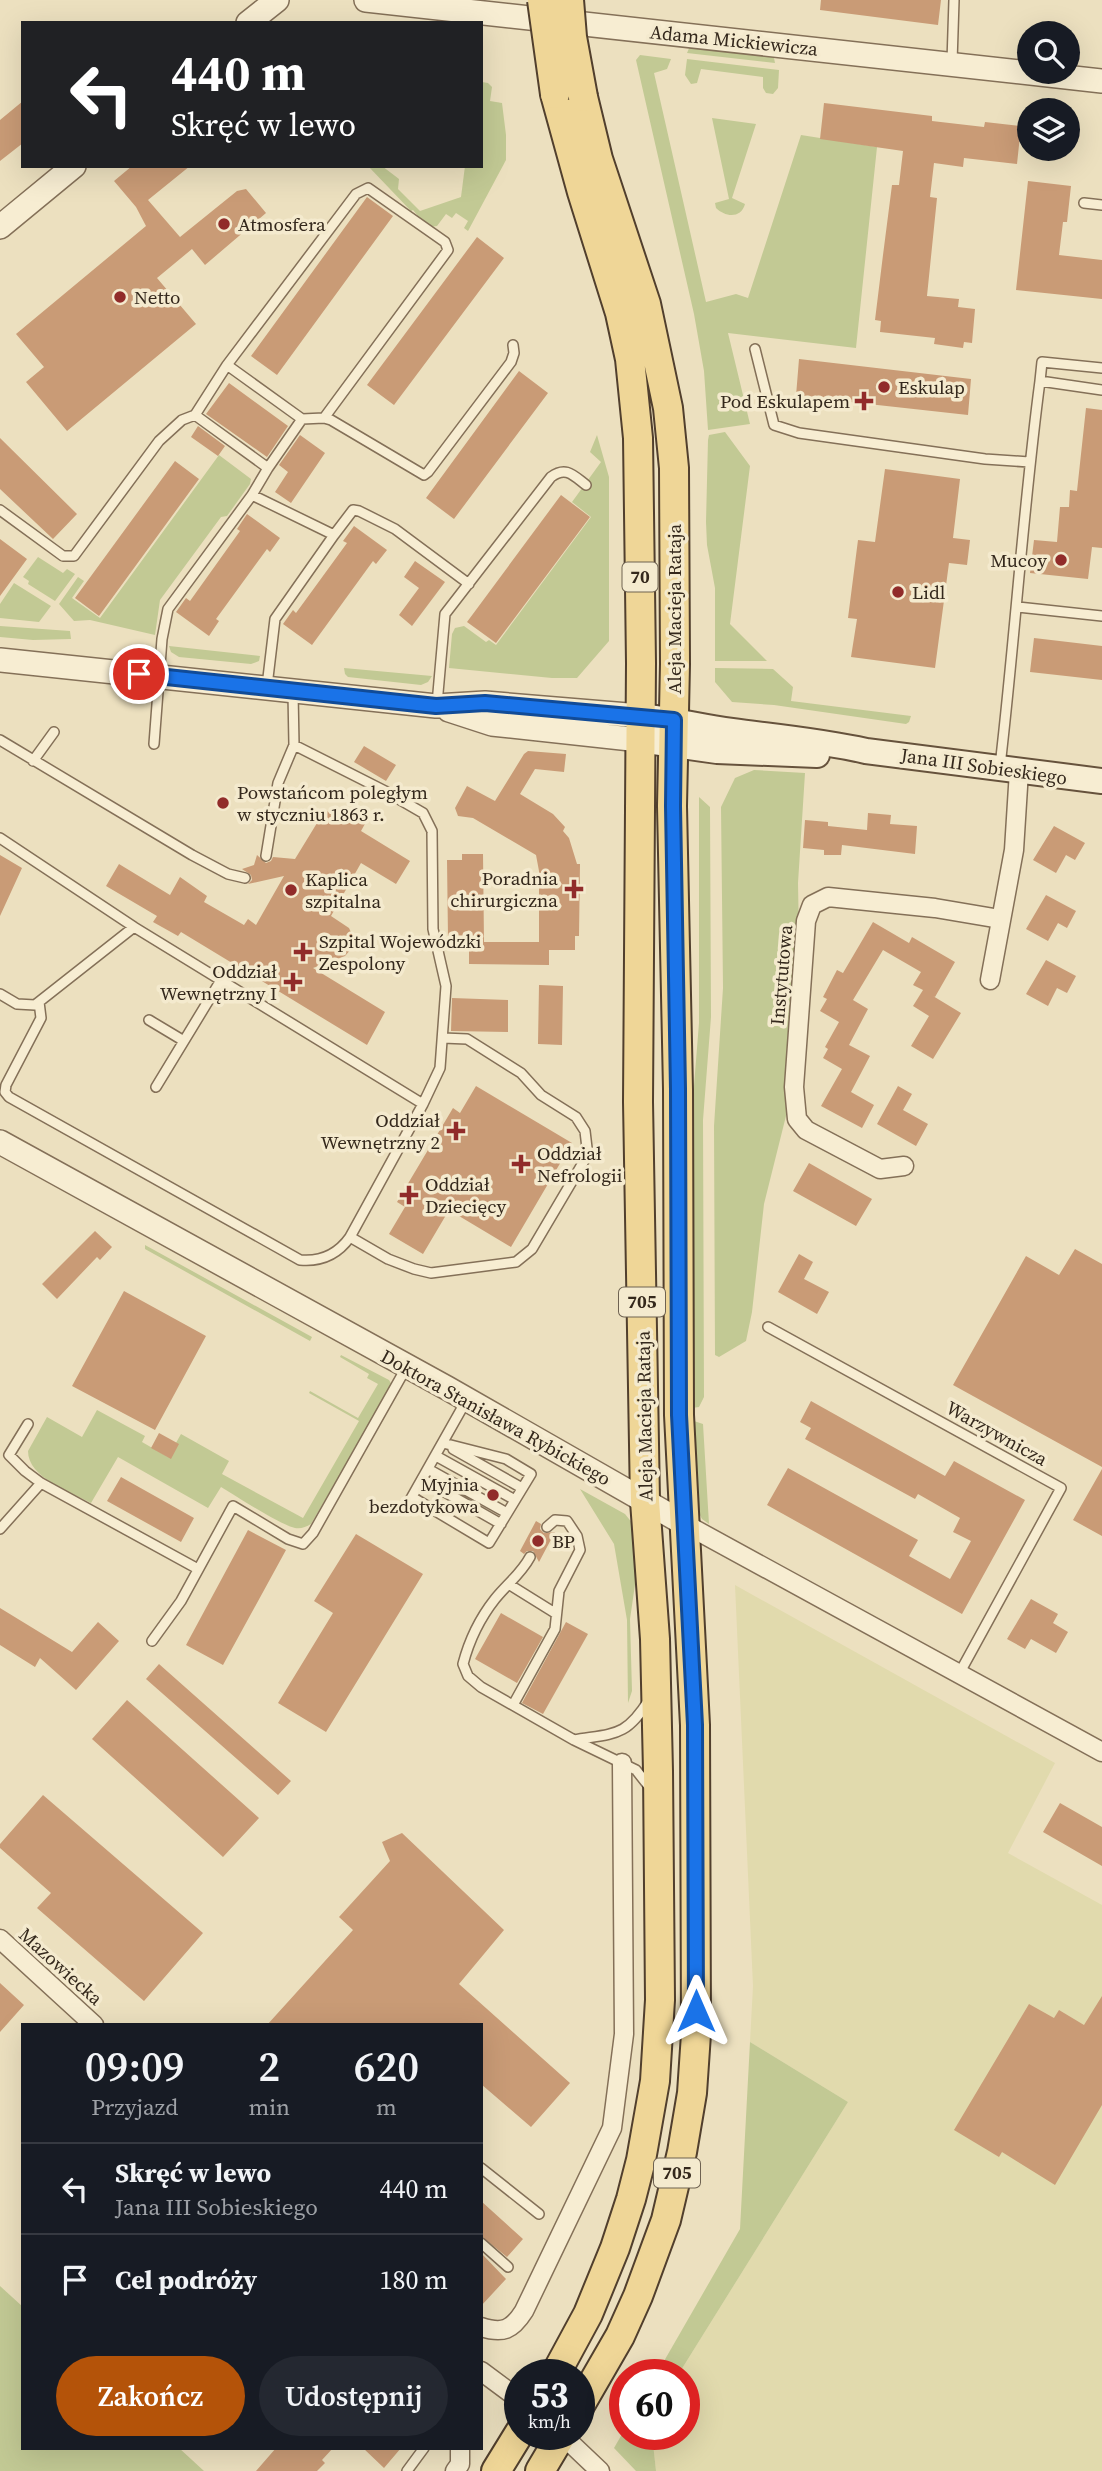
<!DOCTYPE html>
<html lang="pl">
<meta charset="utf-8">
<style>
:root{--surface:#171b24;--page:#242831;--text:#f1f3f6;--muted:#9ea1a6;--line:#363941;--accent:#b45309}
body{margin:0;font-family:"Source Serif 4",serif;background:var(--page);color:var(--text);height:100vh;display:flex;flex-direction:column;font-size:26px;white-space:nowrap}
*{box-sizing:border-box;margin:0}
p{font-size:23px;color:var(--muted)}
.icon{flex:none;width:38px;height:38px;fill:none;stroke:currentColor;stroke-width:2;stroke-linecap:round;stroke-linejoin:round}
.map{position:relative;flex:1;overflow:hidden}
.drawer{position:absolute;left:21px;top:2023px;width:462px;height:427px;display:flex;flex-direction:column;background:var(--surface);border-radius:0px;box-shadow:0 7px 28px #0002}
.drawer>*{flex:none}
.hud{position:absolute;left:21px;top:21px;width:462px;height:147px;border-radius:0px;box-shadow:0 7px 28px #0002;background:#202124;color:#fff;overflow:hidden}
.tools{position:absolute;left:1017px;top:21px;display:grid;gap:14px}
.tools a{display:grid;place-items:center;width:63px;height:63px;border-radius:50%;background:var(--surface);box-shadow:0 7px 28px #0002;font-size:35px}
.speed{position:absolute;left:504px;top:2359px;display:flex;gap:14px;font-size:35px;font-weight:700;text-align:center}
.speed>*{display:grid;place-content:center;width:91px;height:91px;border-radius:50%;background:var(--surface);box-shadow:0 7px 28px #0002;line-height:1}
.speed small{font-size:18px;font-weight:400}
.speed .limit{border:10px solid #d22;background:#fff;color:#111}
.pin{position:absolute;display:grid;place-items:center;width:60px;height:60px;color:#fff;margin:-30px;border:4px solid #fff;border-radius:50%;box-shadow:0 2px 7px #0007}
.me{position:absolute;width:77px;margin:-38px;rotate:0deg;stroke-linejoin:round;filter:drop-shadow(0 0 5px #0008)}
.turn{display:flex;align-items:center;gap:24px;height:147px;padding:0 35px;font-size:32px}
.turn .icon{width:91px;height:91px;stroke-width:2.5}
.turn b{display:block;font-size:49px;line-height:60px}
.eta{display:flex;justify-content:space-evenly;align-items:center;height:119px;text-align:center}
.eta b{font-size:42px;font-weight:600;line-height:49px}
.action{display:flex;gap:14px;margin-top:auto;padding:14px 35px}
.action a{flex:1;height:80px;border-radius:42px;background:var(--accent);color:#fff;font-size:28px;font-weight:600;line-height:80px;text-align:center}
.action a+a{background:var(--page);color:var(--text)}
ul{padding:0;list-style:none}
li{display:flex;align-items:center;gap:21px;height:91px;padding:0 35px;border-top:2px solid var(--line)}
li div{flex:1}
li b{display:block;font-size:26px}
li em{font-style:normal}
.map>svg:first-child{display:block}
.farmland{fill:#e1daad}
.green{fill:#c2c994}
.building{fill:#c99b76}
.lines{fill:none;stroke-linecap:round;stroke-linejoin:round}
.service-casing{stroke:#847058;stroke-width:12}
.minor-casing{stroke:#847058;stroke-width:21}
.tertiary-casing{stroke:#847058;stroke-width:26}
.secondary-casing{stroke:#66523c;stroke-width:28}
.primary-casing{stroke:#513f2d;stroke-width:32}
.service{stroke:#f7edd2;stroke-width:9}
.minor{stroke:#f7edd2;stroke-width:18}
.tertiary{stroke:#f7edd2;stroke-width:23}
.secondary{stroke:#f7edd2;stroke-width:24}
.primary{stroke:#efd697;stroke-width:28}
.primary-bridge-casing{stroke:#513f2d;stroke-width:32;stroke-linecap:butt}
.primary-bridge{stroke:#efd697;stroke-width:28}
.route-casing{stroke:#114b97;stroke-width:18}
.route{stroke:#1a73e8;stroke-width:12}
.poi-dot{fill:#912c2a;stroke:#f4eace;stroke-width:2.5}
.labels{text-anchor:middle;stroke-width:7;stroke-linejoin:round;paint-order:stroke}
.shield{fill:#f4eace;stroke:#6e6251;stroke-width:2}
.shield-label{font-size:18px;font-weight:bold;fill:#34281c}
.street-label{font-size:19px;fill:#34281c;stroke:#f4eace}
.poi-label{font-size:19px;fill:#34281c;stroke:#f4eace;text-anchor:start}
</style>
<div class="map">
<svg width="1102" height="2471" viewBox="0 0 1102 2471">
<rect width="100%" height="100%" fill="#ece0bf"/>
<path class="farmland" d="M735,1585L1055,1763L1008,1853L1102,1905V2471H656L652,2434H684V2375H678L848,2102L750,2042L753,1986Z"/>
<path class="green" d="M690,46L771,56L774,58L775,63L687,53Z
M640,55L671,59L667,69L654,73L706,302L736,294L748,298L801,135L877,147L856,348L728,333L750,424L708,430L704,371L694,314L636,60Z
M687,59L779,70L778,88L773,94L766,93L763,88V77L701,69L697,83L691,84L685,75Z
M482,82L488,83L492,87L490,101L502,103L506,135V160L468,231L464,228L468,221L456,213L452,218L446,214L437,226L431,227L417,217L418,216L413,210L411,211L368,166H382L399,179L398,189L420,211L461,197L465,166H481Z
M712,118L756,124L732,198L745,204C741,219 725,217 716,208L715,203L729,199Z
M725,432L750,466L730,624L767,661H715V588L707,545L706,522L708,440L709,435Z
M597,435L609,477V641L577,678H552L449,668L452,634L455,628L464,626L486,642L489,640L496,645L591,517L572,502L601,462L590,452Z
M219,455L251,479L250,484L227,516L221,517L160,600L155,635L90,620L74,621L59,604L78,577L84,581L72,598L100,618Z
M38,557L63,573L67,569L75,574L55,601L28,584L29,581L23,577Z
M14,583L51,606L39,622L0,618V604Z
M0,626L70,631L71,639L33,640L0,637Z
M169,646L260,656L259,661L251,664L179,657L171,652Z
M344,668L432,676L428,682L421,685L348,677L345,674Z
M715,668L773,669L793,687L791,701L911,716L909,722L906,724L774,705L732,702L715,682Z
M754,770L805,773L798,883L799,937L786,1116L764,1204L752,1312L746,1341L719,1357L715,1355L714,1126L723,988L721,807L735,778Z
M699,797L710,807L711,1017L703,1120L704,1397L699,1407L692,1408L691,1123L699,1023Z
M145,1245L312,1337L310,1341L145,1249Z
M341,1355L389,1380L392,1385L311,1524C306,1527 301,1529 295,1528C278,1524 238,1497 221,1487L208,1508L118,1457L91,1503C71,1492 28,1478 28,1451L47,1417L82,1437L97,1410L145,1436L142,1442L168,1457L181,1434L229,1461L222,1474L303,1518L359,1421L309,1393L310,1391L358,1418L378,1384L367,1378L369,1374L340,1357Z
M691,1420L703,1424L709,1524L702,1519L695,1505Z
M580,1489L625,1514L633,1524L637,1571L630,1619L632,1691L628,1703L627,1620L614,1544Z
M750,2042L848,2102L678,2375H656L740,2229Z
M0,2286L23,2307V2448H179L204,2471H0Z
M625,2429V2434H652L656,2471H636L614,2448Z"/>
<path class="building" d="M821,0H941L938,25L820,10Z
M23,101V143L0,161V120Z
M824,103L932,116V121L984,127L985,122L1021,126L1017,164L964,158L963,167L934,163L930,197L937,198L927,296L959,299L958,307L975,309L972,343L964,342L963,348L934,344L935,338L880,332L881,321L875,320L883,255L892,185H899L903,151L820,139Z
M132,166H190L148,200L180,237L237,191L246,189L266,213L205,265L192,249L157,278L196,324L67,431L26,382L44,367L16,334L146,226L136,207L114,181Z
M1028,181L1071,186L1067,222H1063L1059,255L1102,260V299L1016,290Z
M367,197L393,216L277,375L251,356Z
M477,237L504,258L394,405L367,385Z
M799,359L971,379L968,415L796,396Z
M519,371L548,393L454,519L426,498Z
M229,383L288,426L267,457L206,414Z
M1086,408L1102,410V548L1092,547L1088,579L1030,573L1034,540L1057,542L1060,507H1069L1070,490L1077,491Z
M198,426L225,446L218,456L191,437Z
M300,435L325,453L291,503L275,492L288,472L279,465Z
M0,438L77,514L53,539L0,489Z
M175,461L199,479L99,616L75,598Z
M885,469L960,479L953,538L970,540L967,565L949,563L935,668L851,657L857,619L848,618L858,540L875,542Z
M561,495L590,517L496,643L467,622Z
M247,514L280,538L270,552L267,549L216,619L219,621L209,636L176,612L186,598L190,601L240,531L237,529Z
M354,526L387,550L376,564L373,561L312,645L283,624L293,610L296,613L347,543L343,541Z
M0,539L27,559L0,596Z
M415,561L445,582L412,626L399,615L419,588L404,577Z
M1034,638L1102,646V680L1030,672Z
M364,746L396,765L386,781L354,762Z
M528,751L566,754L564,772L535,769L520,794L553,814L565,827L563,831L569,838L577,864H580L579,936H575V950H549V965L469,964V938H448L447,860H462V854H483L484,942H539V871L536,855L473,818L458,816L455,808L467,786L495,801L524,754Z
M325,810L341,819L347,810L366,822L361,831L410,861L396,884L361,863L331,916L349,928L354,939L352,948L345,956L313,968L385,1012L367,1045L181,932L178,936L153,922L157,916L106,886L119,864L170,895L180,877L207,896L204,902L244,925L248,919L256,925L284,876L248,884L252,880L251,875L242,869L254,865L257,855L266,863L271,861L273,857L295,859Z
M868,813L891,815L890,824L917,826L915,854L842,845L841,855H824V850L803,848L805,820L828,822V826L867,830Z
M1054,826L1085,843L1075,860L1066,855L1056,873L1033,860Z
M0,855L22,868L0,916Z
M1046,895L1076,911L1067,928L1058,923L1048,941L1026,929Z
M873,922L909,943L912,937L955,962L935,997L933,996L961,1013L933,1059L911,1046L929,1016L913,1006L923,990L913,985L921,972L883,950L853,1000L868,1009L849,1045L870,1056L851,1092L874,1105L862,1128L821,1106L842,1069L823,1058L828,1049L825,1047L839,1022L820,1011L827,999L823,997L837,970L843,973Z
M1046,960L1076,976L1067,993L1057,988L1048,1006L1026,994Z
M539,985L563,986L562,1045L538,1044Z
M452,998L508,1000V1032L451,1031Z
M476,1086L572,1143L511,1247L449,1210L423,1254L389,1234L405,1207L397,1202L453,1108L460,1113Z
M898,1086L912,1094L903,1110L928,1124L916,1146L877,1124Z
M809,1163L872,1199L856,1226L793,1191Z
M95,1231L112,1247L100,1260L97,1257L57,1299L42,1284Z
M1075,1249L1102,1264V1467L953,1385L1026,1256L1059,1275Z
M799,1254L813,1262L804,1279L829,1292L817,1314L778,1292Z
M124,1291L206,1336L155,1430L72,1386Z
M811,1401L945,1476L954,1461L1025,1500L962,1614L767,1505L788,1468L918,1540L909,1556L950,1579L971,1541L953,1532L960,1518L918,1494L915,1499L805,1439L811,1428L800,1422Z
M159,1433L179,1444L171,1459L151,1448Z
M1102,1469V1536L1073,1520Z
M121,1477L194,1518L181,1542L107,1501Z
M536,1521L541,1524L540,1529L544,1533L555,1532L539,1562L533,1551H527L524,1554L520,1551Z
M248,1530L286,1550L223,1665L186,1645Z
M356,1534L423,1574L326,1732L278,1703L333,1613L314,1601Z
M1031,1599L1058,1614L1053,1623L1068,1632L1056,1653L1031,1639L1025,1649L1007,1639Z
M0,1608L72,1652L98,1622L119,1641L76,1690L40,1658L35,1667L0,1645Z
M501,1613L543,1637L517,1683L475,1659Z
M566,1622L588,1634L543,1714L522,1703Z
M159,1664L291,1781L278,1795L146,1679Z
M127,1700L259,1818L223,1857L92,1739Z
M43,1795L203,1933L144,2001L37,1908L51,1893L0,1848V1844Z
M1060,1803L1102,1827V1866L1043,1832Z
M402,1833L504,1930L459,1984L570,2083L531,2127L481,2084V2025H267L353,1930L339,1917L390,1861L382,1842Z
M0,1983L24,2005L0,2032Z
M1102,1996V2105L1055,2185L1002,2152L999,2157L954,2130L1029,2004L1054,2018L1059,2010L1084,2025Z
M481,2201L523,2239L507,2257L481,2236Z
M481,2253L506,2279L481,2306Z
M276,2448H333L322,2460L325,2463L317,2471H256Z
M363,2448H401L384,2468Z"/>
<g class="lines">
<defs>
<path id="service" d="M952,62L954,0
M1084,203L1102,205
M755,349L774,425L799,433L985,459L1029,462
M227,365L302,419L324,418L331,420L424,475L428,472L511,362L514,353L513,345
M1040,381L1042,362L1102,368
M195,415L268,468
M252,495L334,535L275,619L267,686
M0,510L63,556H74L159,441L182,420L195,415L227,365L356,194L368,188L445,242L448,250L324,418
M334,535L353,510L359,511L395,529L469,584
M1018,607L1102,616
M437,704L445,614L551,477C566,466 573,475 586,485
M0,740L192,855L228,874L245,878
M154,744L162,639L168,609L252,495L268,468L302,419
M33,761L54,732
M1000,766C1015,638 1023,509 1040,381L1102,390
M0,838L134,927
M266,856L278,783L294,745L293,693
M0,994L17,1004L35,1005L134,927L423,1104L440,1068L446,986L433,929L432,831L423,813L385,791L294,745
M39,1002L41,1018L6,1085L5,1092L9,1097L300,1260C322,1262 338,1254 350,1237
M149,1020L184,1041
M156,1087L221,980
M423,1104L350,1237L388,1259L414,1269L431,1273L516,1262L532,1249L584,1161L587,1148L585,1131L576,1117L541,1095L521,1073L467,1039L443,1038
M768,1327L1061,1488L959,1674
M28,1424L9,1455L25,1471L41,1483L198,1569
M453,1449L522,1488
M436,1456L515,1500
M428,1469L507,1513
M422,1479L501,1524
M412,1497L489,1543L531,1474L506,1459L443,1443
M409,1502L466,1401
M0,1529L41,1483
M530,1557C521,1574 507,1584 495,1599C480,1618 469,1641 463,1664L468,1676L481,1687L574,1740L636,1770L651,1789
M510,1585L555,1613
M152,1641L181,1601L233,1506L288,1539L303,1544L313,1533L406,1368
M513,1705L555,1629L559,1591L580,1550L577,1536L567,1521L555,1520L547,1527
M574,1740C615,1733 626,1737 649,1700
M481,2168L539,2214
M481,2243L508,2267
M407,2471L424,2448"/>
<path id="minor" d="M990,980L1014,850L1019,771
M904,1166L880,1169L806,1130L797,1119L794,1087L806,921L812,905L828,897L935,908L1000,919
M685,1524L1102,1752
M0,1939L94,2025
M481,2327C503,2334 512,2330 524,2311L612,2128L624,2034L622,1763
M481,2371L520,2400
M561,2434L600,2471
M455,2471L460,2464V2448"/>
<path id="tertiary" d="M366,0L1102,81
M248,23L277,0
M0,227L74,166
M0,660L436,706L485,703L640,716
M449,710L492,724L640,740
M0,1142L447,1388L685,1524"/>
<path id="secondary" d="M640,716C671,719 701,727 732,731C777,737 822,741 866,751L1102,781
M640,740L717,751L817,755"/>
<path id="primary" d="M555,2375L588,2314L615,2248L631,2199L641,2160L655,2081L660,2000L658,1771L655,1639L645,1501L638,1102L641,663L638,438L630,359L620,313L582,192L555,94
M579,2407L620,2336L638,2296L666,2220L682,2152L692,2093L696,2034L695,1725L679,1415L678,1089L672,806L675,664L674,468L668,408L646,304L598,159L583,97
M496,2471L520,2432
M540,2471L562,2434"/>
</defs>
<use href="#service" class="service-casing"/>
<use href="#minor" class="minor-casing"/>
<use href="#tertiary" class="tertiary-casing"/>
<use href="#secondary" class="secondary-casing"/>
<use href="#primary" class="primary-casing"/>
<use href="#service" class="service"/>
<use href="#minor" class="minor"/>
<use href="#tertiary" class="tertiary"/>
<use href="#secondary" class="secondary"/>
<use href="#primary" class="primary"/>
<defs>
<path id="primary-bridge" d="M542,0L555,94
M569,0L572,37L583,97"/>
</defs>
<use href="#primary-bridge" class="primary-bridge-casing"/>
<use href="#primary-bridge" class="primary-bridge"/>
</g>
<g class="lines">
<defs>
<path id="route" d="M139,674L436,706L485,703L674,720L673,806L678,1089L679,1415L695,1725L696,2011"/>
</defs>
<use href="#route" class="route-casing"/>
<use href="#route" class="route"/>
</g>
<g class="poi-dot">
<circle cx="224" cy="224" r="7"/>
<circle cx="120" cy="297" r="7"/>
<circle cx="884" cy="387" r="7"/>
<path d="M860.5 390.5h7v7h7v7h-7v7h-7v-7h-7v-7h7z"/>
<circle cx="1061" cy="560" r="7"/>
<circle cx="898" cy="592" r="7"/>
<circle cx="223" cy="803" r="7"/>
<path d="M570.5 878.5h7v7h7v7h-7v7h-7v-7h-7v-7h7z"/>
<circle cx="291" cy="890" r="7"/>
<path d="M299.5 941.5h7v7h7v7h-7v7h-7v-7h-7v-7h7z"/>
<path d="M289.5 971.5h7v7h7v7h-7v7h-7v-7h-7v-7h7z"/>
<path d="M452.5 1120.5h7v7h7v7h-7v7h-7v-7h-7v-7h7z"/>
<path d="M517.5 1153.5h7v7h7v7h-7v7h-7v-7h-7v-7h7z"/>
<path d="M405.5 1184.5h7v7h7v7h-7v7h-7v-7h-7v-7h7z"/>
<circle cx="493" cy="1495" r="7"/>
<circle cx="538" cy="1541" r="7"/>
</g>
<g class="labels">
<g class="shield">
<rect x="622.5" y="562.5" width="35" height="29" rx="5"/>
<rect x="619" y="1287.5" width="46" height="29" rx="5"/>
<rect x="654" y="2158.5" width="46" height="29" rx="5"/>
</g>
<g class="shield-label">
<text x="640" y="583">70</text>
<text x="642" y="1308">705</text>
<text x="677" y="2179">705</text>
</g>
<g class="street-label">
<text transform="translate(734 40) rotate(6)" y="7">Adama Mickiewicza</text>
<text transform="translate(674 609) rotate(-90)" y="7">Aleja Macieja Rataja</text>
<text transform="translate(984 766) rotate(8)" y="7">Jana III Sobieskiego</text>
<text transform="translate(781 975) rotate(-85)" y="7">Instytutowa</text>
<text transform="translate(644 1416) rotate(-91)" y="7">Aleja Macieja Rataja</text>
<text transform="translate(496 1417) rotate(29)" y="7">Doktora Stanisława Rybickiego</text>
<text transform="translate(997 1433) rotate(29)" y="7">Warzywnicza</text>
<text transform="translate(61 1966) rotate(42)" y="7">Mazowiecka</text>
</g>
<g class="poi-label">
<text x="238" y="231">Atmosfera</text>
<text x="134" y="304">Netto</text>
<text x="898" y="394">Eskulap</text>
<text x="850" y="408" text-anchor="end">Pod Eskulapem</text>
<text x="1047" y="567" text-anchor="end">Mucoy</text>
<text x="912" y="599">Lidl</text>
<text x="237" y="799">Powstańcom poległym<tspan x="237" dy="22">w styczniu 1863 r.</tspan></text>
<text x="558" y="885" text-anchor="end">Poradnia<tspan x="558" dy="22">chirurgiczna</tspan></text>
<text x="305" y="886">Kaplica<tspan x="305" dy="22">szpitalna</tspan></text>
<text x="319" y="948">Szpital Wojewódzki<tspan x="319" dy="22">Zespolony</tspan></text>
<text x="277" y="978" text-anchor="end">Oddział<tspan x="277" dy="22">Wewnętrzny I</tspan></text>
<text x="440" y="1127" text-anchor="end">Oddział<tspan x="440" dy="22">Wewnętrzny 2</tspan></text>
<text x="537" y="1160">Oddział<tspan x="537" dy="22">Nefrologii</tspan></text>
<text x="425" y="1191">Oddział<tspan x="425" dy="22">Dziecięcy</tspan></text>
<text x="479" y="1491" text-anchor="end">Myjnia<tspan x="479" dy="22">bezdotykowa</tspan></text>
<text x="552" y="1548">BP</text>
</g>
</g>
</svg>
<div class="tools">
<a><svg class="icon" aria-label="search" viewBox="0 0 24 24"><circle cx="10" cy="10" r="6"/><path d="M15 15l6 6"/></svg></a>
<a><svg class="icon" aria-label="layers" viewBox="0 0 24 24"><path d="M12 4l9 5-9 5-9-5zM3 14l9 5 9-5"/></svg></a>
</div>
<div class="speed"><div>53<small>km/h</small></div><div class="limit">60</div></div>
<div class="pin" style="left:139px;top:674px;background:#d93025"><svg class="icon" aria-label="arrive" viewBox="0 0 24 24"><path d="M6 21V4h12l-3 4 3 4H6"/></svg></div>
<svg class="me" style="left:696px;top:2011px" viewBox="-20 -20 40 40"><path d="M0-17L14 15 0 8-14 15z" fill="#1a73e8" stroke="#fff" stroke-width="4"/></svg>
<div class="hud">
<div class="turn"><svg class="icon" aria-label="left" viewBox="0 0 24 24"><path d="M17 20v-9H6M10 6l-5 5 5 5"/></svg><div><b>440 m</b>Skręć w lewo</div></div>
</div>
<section class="drawer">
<div class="eta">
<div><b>09:09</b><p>Przyjazd</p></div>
<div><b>2</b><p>min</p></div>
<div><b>620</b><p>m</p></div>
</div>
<ul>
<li><svg class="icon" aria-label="left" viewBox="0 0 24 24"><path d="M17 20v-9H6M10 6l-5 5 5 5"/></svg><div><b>Skręć w lewo</b><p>Jana III Sobieskiego</p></div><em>440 m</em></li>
<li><svg class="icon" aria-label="arrive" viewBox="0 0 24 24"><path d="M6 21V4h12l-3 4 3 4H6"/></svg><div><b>Cel podróży</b></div><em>180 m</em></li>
</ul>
<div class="action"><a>Zakończ</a><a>Udostępnij</a></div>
</section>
</div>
